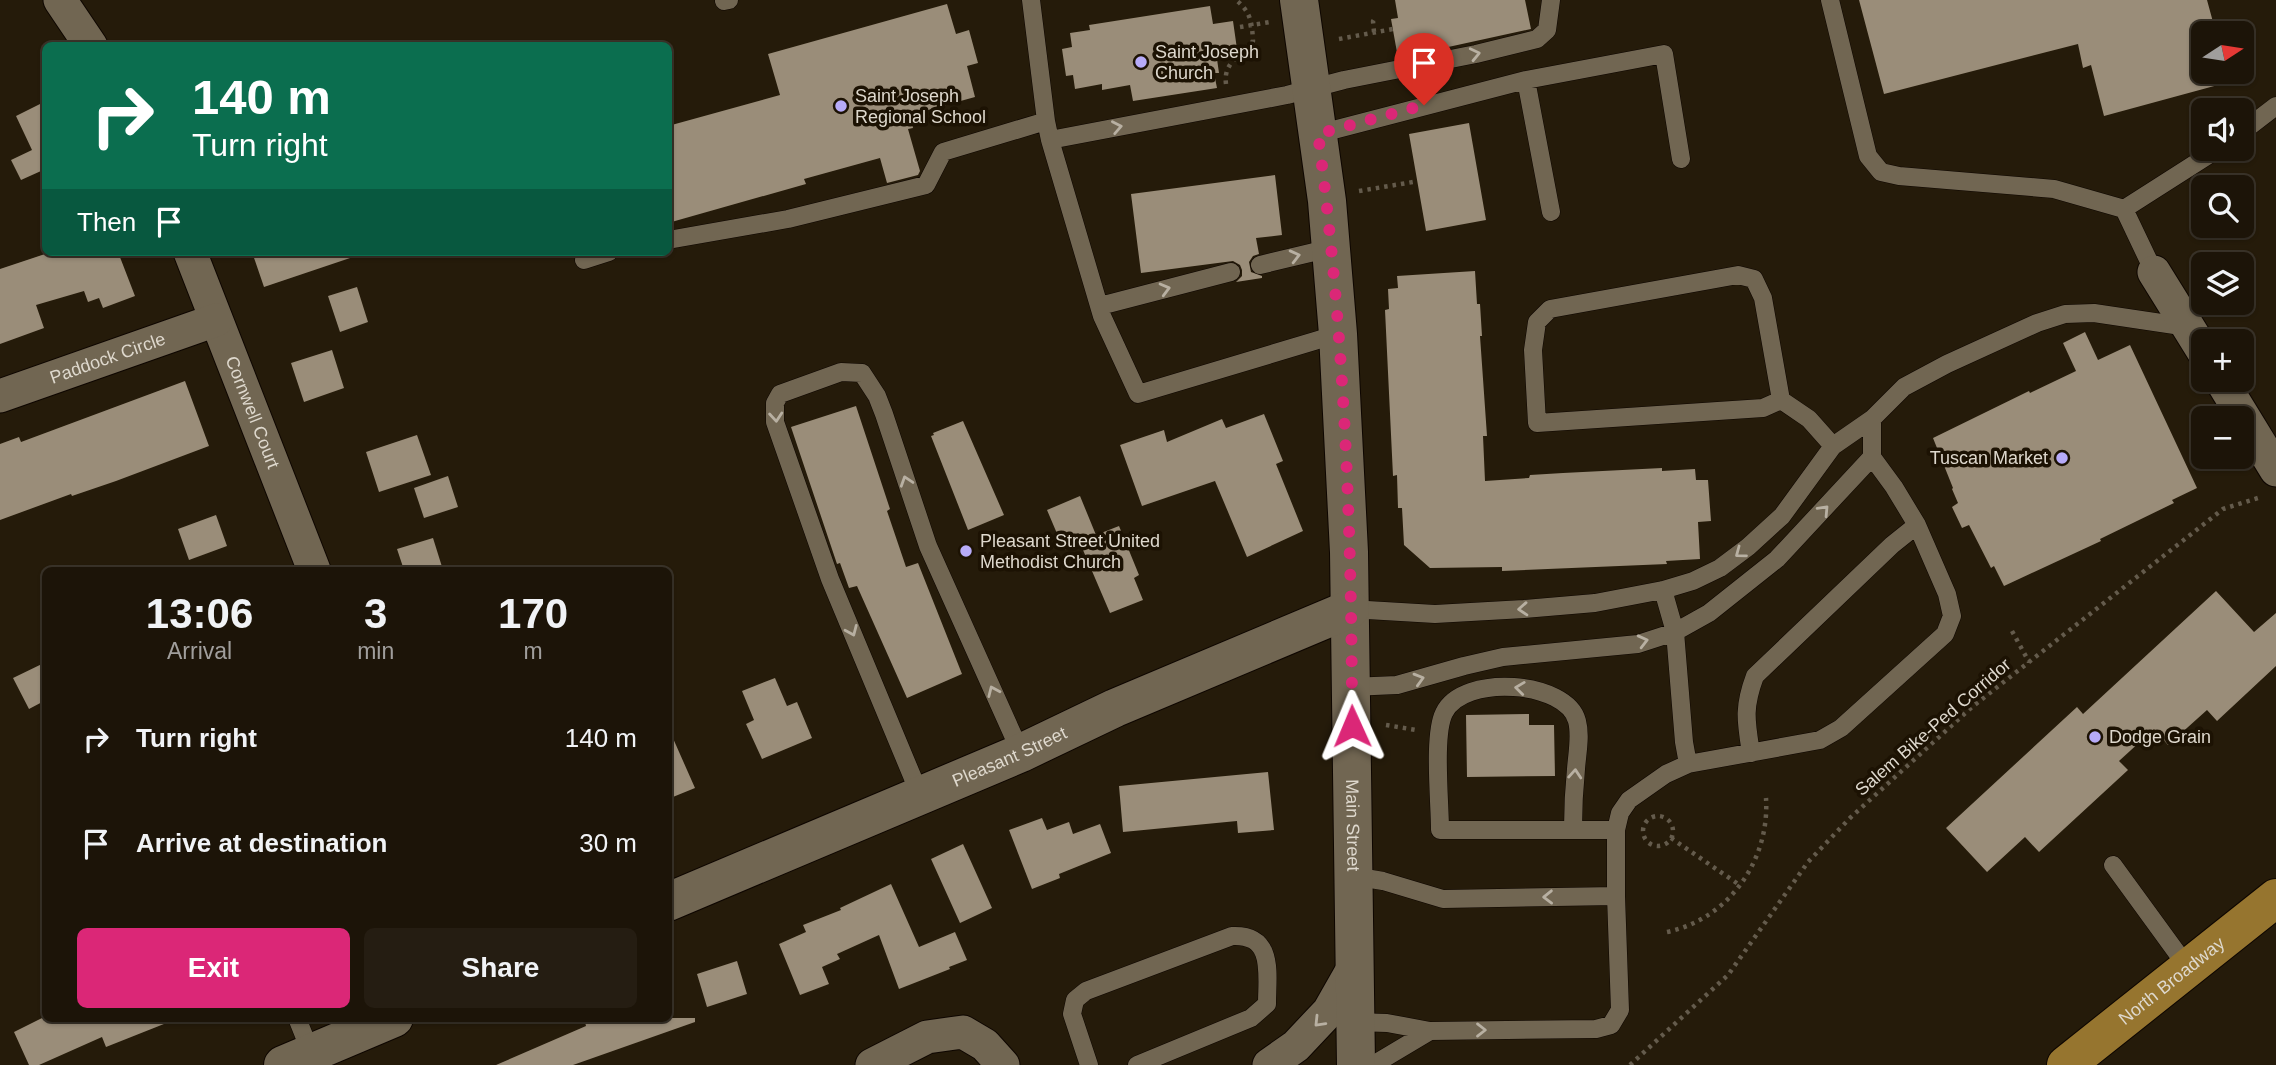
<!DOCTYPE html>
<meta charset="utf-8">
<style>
:root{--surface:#1c1408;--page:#251d12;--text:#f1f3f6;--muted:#a09e9c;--line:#3a3329;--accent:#db2777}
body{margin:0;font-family:Arial,sans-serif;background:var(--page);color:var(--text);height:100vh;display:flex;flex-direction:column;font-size:26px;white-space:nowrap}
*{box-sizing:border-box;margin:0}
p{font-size:23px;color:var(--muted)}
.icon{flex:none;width:38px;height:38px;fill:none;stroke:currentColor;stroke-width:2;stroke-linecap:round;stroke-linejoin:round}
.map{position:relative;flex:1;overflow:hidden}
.side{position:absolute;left:42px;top:567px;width:630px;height:455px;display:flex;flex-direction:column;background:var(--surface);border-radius:10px;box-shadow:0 2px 5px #0004,0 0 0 2px var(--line)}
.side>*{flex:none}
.top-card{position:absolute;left:42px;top:42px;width:630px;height:214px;border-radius:10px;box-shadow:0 2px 5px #0004,0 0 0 2px var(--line);background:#0b6e4f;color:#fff;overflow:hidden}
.needle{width:46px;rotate:78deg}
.tools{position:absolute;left:2191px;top:21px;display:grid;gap:14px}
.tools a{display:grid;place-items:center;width:63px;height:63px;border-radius:10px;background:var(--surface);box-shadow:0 2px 5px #0004,0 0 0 2px var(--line);font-size:35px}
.pin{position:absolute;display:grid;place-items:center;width:60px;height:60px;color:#fff;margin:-72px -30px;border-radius:50% 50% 50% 0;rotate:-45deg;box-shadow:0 0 7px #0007}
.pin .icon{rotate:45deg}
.me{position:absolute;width:77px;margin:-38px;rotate:359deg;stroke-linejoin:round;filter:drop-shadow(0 0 5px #0008)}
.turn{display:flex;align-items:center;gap:24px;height:147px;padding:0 35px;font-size:32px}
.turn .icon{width:91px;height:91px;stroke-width:2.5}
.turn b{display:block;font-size:49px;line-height:60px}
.then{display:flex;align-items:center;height:66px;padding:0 35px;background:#0003;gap:14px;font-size:26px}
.eta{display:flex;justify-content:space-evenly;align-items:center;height:119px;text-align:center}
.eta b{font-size:42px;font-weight:700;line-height:49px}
.button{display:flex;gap:14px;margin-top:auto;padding:14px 35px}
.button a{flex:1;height:80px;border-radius:10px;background:var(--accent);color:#fff;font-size:28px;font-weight:700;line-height:80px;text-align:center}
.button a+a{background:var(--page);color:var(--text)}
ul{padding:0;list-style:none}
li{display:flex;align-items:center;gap:21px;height:105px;padding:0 35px}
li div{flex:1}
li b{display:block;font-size:26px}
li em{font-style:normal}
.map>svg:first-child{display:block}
.building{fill:#9a8d79}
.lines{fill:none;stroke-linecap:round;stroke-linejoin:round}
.lane-casing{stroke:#0e0600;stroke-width:19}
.street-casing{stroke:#0e0600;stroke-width:35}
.secondary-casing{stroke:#0e0600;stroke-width:40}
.primary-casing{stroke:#0e0600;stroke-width:40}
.path{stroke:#645b4c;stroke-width:4.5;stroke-dasharray:3.5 5;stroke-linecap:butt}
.lane{stroke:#716652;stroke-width:18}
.street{stroke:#716652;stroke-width:33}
.secondary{stroke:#716652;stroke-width:38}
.primary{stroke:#96752f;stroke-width:38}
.oneway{stroke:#b8b0a2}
.route{stroke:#db2777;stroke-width:12;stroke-dasharray:0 21.6}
.poi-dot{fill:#b7abf8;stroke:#1c1203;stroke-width:2.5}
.labels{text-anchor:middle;stroke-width:7;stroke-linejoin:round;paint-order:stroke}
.poi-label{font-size:18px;fill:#ded8cd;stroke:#1c1203;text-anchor:start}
.street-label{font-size:18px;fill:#ded8cd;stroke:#1c1203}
</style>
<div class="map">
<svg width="2276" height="1065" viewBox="0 0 2276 1065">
<rect width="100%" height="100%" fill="#251b0a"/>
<path class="building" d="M1395,0H1525L1531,29L1398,58L1391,19L1398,18Z
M1859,0H2207L2216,33H2203V72H2226L2229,82L2104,116L2091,65L2083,68L2078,44L1884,94Z
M947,4L956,34L969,30L978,63L967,66L975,97L910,115L913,128L908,129L920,171L918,175L887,183L880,158L804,179L806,184L668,223V126L780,95L768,54Z
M1210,6L1213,24L1233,21L1237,49L1216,52L1219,73H1214L1217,88L1133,101L1130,85L1102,90V84L1075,89L1073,75L1066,76L1062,49L1072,47L1070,33L1090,30L1089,25Z
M46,101V179L41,171L21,180L11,160L32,150L16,116Z
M1469,123L1486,220L1426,231L1409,134Z
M1275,175L1282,235L1256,238L1259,254L1253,256L1249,262L1251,272L1262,276V278L1236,282L1242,276V270L1240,265L1233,261L1141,273L1131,194Z
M51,252H118L135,296L103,308L99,298L88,302L84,291L36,305L44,328L0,344V269Z
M252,252H355L356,256L264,287Z
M1475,271L1477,304H1480L1482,336H1480L1487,436H1483L1485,481L1529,478L1530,475L1563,473L1662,468V471L1695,469L1696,480H1708L1711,521L1698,522L1700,559L1666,561L1667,564L1502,571V567L1430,568L1404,545L1402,508H1398L1397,475L1393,476L1385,310L1389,309L1388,289L1398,288L1397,276Z
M357,287L368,322L340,332L328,296Z
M2085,332L2098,360L2130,345L2197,488L2172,500L2174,503L2100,539L2101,541L2004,586L1994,566L1991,568L1969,525L1962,528L1952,507L1958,503L1952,489L1953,488L1933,438L2029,391L2030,393L2076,371L2063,343Z
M332,350L344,388L304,402L291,363Z
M185,381L209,446L116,481L72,496L71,494L0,520V444L19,437L21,442Z
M856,406L890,509L887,511L906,567L918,563L962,674L907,698L857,586L849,588L840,563L837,564L791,427Z
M1264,414L1283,461L1276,464L1303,531L1247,557L1215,481L1142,506L1120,445L1164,430L1167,442L1222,419L1226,428Z
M963,421L1004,515L968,530L931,436L934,435L933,433Z
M417,435L431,475L379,492L366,452Z
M448,476L458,507L424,518L414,488Z
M1080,496L1096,535L1119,526L1139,575L1134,578L1143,600L1110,613L1080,543L1064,550L1047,510Z
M216,515L227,546L189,560L178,529Z
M433,538L443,570H404L397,549Z
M2216,591L2254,632L2276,613V666L2217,721L2207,710L2168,745L2154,729L2119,761L2128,770L2039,852L2025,837L1987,872L1946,828L2077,707L2083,714Z
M46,662V700L29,709L13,678Z
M775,678L787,706L797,702L812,738L762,759L746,724L754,720L742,691Z
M1529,714V725H1554L1555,776L1467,777L1466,715Z
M668,727L695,788L668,799Z
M1268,772L1274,830L1238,833L1237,821L1123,832L1119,786Z
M1042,818L1047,830L1069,822L1073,834L1100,824L1111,853L1059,874L1060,878L1032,889L1009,830Z
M963,844L992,908L960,923L931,859Z
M891,884L919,947L955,932L967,960L949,967L950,969L899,989L879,935L837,954L840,959L822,967L829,984L800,995L779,944L806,932L803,925L841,910L840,908Z
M737,961L747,994L707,1007L697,974Z
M42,1018H174V1020L106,1047L102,1037L39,1065H29L14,1032Z
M584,1018H695V1022L573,1065H496L586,1026Z"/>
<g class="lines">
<defs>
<path id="lane" d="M1031,0L1046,121L1050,140L1102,316L1138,394L1338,334
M1830,0L1868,156L1881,172L1899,176L2054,189L2124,209
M724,1L729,0
M1526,80L1551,212
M2242,132L2276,106
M1318,134L1526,80L1664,54L1681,159
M1050,140L1287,95L1344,80L1476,54L1537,39L1547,30L1551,0
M668,240L788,219L926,185L943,152L1046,121
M584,260L609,252
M1260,265L1331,248
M2154,272L2124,209L2218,149
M1100,306L1231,272
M1781,400L1763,408L1537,423L1533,350L1537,322L1550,309L1738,275L1754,279L1763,298L1781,400L1809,419L1833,446
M1663,590L1675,632L1684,742L1688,764
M1350,609L1435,614L1524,609L1595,603L1663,590L1693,581L1720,568L1748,547L1782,516L1833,446L1872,419
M1351,687L1397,685L1464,666L1503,657L1638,644L1675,632L1709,613L1777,559L1872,457
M1751,753C1746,721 1743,708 1755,676L1892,545L1917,525
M920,795L830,579L775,422V403L780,394L841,372L862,373L877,396L884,414L928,546L1021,753
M1573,828C1573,809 1574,789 1576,769C1577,754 1581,736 1577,721C1567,681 1463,673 1444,713C1433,735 1440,802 1440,830H1616
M2113,865L2188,968
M1353,876L1383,881L1443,899L1616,896
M297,1018L311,1053
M1354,1022L1387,1023L1430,1031
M1089,1065L1072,1014L1075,1000L1086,991L1232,936C1275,934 1267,974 1267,1004L1251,1018L1137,1065
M1373,1065L1430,1031L1596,1029L1611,1025L1620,1010L1616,896V830L1620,813L1629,800L1666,774L1688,764L1820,740L1841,728L1945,634L1952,616L1947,594L1917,525L1894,487L1872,457V419L1904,387L1947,364L2037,323L2065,314L2094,313L2188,327"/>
<g id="street">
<path d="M60,0L91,46"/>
<path id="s1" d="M190,252L314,570"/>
<path d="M2154,272L2203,351"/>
<path d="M2221,380L2276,470"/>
<path id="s2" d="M0,396L216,320"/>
<path d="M872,1065L927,1037L963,1032L985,1045L1003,1065"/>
<path d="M1269,1065L1296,1046L1329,1011L1354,967"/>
</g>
<g id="secondary">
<path id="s3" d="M1299,0L1327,201L1338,334L1349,552L1356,1065"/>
<path id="s4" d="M668,902L1021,753L1115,708L1350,609"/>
<path d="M283,1065L394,1018"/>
</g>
<g id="primary">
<path id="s5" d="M2066,1065L2276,898"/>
</g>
</defs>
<use href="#lane" class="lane-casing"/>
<use href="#street" class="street-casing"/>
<use href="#secondary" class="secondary-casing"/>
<use href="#primary" class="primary-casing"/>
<path class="path" d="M1240,27L1270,22
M1374,32L1373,21L1376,17
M1339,39L1393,29
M1226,84C1223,62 1241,56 1253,41C1252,23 1251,12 1236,0
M1359,191L1413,182
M2012,631L2029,662
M1386,725L1416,730
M1643 831a15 15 0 1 1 30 0a15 15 0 1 1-30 0Z
M1671,838L1741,886
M1667,932C1729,919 1770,860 1766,798
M1630,1065L1728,975L1808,862L1850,818L1972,707L2223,509L2261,497"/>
<use href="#lane" class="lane"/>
<use href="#street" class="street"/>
<use href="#secondary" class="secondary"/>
<use href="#primary" class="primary"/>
</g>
<defs><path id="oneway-chevron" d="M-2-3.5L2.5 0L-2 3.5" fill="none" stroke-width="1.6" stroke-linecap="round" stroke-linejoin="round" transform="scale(1.75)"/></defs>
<g class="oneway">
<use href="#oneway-chevron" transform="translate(1475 54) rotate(-13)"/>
<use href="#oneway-chevron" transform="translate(1117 127) rotate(-11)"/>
<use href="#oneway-chevron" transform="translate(1295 256) rotate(-14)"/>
<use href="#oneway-chevron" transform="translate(1165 289) rotate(-15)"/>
<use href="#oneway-chevron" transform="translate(776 417) rotate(85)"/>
<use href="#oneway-chevron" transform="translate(906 481) rotate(-108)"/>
<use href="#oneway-chevron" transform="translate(1824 510) rotate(-47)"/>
<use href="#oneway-chevron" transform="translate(1740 553) rotate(143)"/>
<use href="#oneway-chevron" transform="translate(1523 609) rotate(176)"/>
<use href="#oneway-chevron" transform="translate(852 631) rotate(67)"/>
<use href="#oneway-chevron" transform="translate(1643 641) rotate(-14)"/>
<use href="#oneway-chevron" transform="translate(1419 679) rotate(-16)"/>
<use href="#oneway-chevron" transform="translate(1520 688) rotate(-173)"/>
<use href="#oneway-chevron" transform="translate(993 691) rotate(-114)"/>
<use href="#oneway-chevron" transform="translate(1575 774) rotate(-86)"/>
<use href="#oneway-chevron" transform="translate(1548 897) rotate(179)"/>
<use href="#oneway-chevron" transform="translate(1319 1022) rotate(134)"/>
<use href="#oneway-chevron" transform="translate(1481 1030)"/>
</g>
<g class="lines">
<path class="route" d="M1352,726C1352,529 1344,329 1318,134L1424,105"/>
</g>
<g class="poi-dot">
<circle cx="1141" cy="62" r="7"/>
<circle cx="841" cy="106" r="7"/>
<circle cx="2062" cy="458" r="7"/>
<circle cx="966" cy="551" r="7"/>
<circle cx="2095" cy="737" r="7"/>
</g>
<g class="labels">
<g class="poi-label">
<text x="1155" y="58">Saint Joseph<tspan x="1155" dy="21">Church</tspan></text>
<text x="855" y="102">Saint Joseph<tspan x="855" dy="21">Regional School</tspan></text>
<text x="2048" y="464" text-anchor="end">Tuscan Market</text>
<text x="980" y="547">Pleasant Street United<tspan x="980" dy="21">Methodist Church</tspan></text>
<text x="2109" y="743">Dodge Grain</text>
</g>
<g class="street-label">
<text dy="6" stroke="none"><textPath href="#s2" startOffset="114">Paddock Circle</textPath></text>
<text dy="6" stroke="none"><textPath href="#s1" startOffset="172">Cornwell Court</textPath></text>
<text transform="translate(1933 727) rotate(-41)" y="6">Salem Bike-Ped Corridor</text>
<text dy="6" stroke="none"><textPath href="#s4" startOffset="371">Pleasant Street</textPath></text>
<text dy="6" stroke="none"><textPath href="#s3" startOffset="828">Main Street</textPath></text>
<text dy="6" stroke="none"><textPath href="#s5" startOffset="135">North Broadway</textPath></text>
</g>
</g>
</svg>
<div class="tools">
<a><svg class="needle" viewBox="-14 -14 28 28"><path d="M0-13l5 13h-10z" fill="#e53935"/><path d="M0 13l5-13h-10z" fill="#a09e9c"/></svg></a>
<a><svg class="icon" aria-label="sound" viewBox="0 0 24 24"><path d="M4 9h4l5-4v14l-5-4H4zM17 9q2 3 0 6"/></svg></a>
<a><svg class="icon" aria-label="search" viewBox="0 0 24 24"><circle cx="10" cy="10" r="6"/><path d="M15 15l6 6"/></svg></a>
<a><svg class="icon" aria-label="layers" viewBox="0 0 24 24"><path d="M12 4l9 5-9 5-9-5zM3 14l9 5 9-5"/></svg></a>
<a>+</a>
<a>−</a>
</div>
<div class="pin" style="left:1424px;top:105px;background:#d93025"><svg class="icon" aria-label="arrive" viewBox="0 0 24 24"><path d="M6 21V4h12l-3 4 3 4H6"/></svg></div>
<svg class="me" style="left:1352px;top:726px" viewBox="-20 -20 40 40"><path d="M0-17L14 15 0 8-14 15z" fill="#db2777" stroke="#fff" stroke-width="4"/></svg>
<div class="top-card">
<div class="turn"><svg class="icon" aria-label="right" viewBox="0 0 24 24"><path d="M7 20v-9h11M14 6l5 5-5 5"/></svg><div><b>140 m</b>Turn right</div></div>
<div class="then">Then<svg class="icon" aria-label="arrive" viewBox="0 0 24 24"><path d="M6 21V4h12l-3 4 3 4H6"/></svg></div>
</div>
<section class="side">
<div class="eta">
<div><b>13:06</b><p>Arrival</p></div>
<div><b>3</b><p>min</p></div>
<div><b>170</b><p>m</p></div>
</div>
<ul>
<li><svg class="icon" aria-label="right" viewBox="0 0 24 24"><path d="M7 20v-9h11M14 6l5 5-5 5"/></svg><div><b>Turn right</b></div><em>140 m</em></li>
<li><svg class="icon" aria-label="arrive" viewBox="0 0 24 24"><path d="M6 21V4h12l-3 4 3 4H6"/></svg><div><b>Arrive at destination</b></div><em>30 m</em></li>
</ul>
<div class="button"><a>Exit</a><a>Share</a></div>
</section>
</div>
